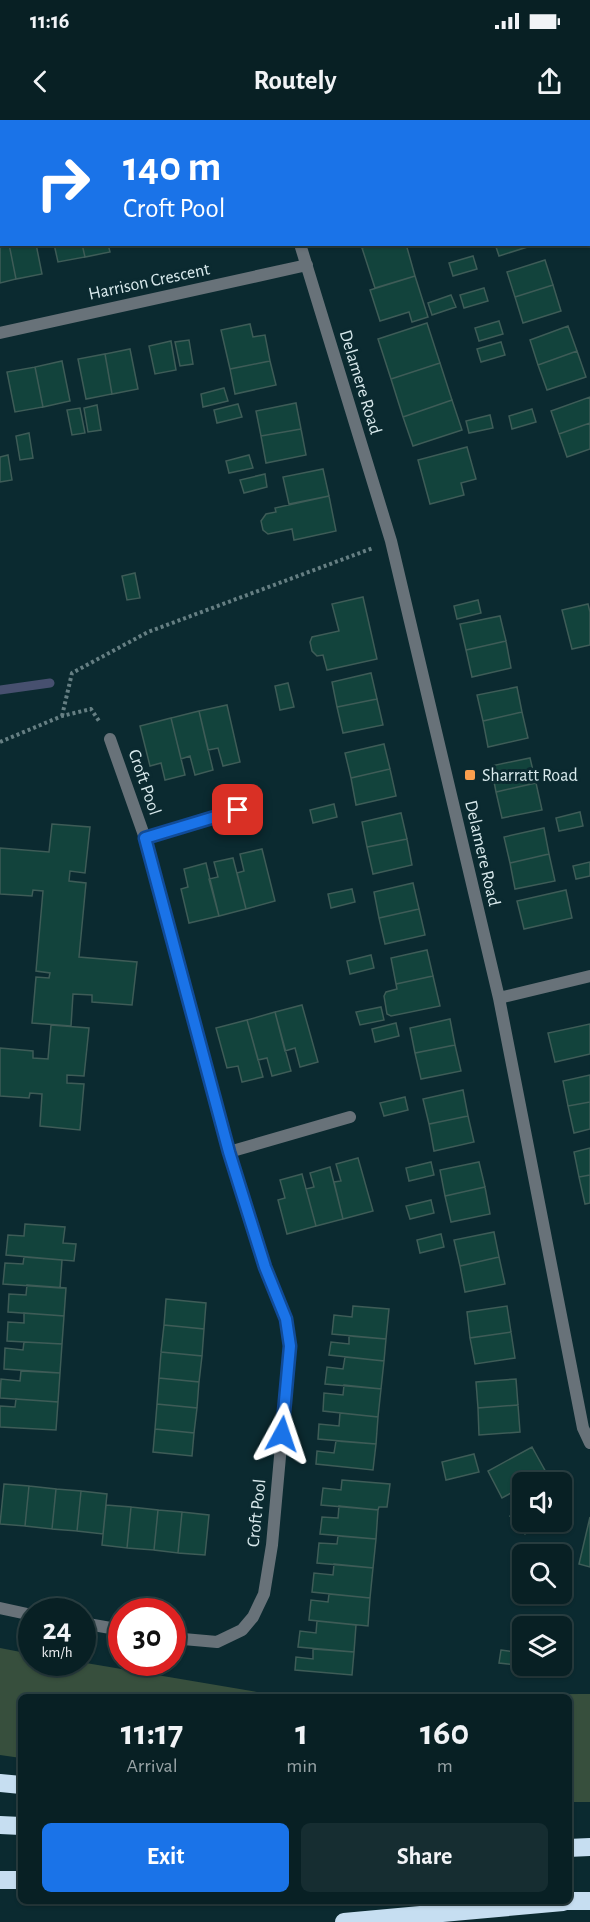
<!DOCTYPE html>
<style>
:root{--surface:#082024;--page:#162d31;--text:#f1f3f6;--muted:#98a3a6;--line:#293e41;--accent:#1a73e8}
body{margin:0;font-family:"Alegreya Sans",sans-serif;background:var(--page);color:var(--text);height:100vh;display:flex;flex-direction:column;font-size:22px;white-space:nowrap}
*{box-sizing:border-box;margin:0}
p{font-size:20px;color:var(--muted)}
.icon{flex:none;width:33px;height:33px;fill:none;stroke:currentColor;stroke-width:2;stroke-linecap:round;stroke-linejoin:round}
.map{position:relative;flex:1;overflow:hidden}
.panel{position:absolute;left:18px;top:1574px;width:554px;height:210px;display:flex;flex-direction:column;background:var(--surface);border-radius:9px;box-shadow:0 2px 4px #0004,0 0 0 2px var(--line)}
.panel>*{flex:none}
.top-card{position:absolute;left:0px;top:0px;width:591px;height:126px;box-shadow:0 2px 4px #0004,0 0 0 2px var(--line);background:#1a73e8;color:#fff;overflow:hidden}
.tools{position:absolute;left:512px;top:1352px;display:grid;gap:12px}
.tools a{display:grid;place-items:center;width:60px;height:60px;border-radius:9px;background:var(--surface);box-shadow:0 2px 4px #0004,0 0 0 2px var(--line);font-size:30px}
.speed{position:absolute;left:18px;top:1478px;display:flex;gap:12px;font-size:30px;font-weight:700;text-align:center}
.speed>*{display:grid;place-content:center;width:78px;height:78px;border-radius:50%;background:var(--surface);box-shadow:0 2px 4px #0004,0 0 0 2px var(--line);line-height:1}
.speed small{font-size:15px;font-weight:400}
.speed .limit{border:9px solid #d22;background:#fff;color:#111}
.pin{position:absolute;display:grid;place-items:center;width:51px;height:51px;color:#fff;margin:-26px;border-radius:12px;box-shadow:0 3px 9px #0006}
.me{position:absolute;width:66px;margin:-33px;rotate:5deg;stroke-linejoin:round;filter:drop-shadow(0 0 4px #0008)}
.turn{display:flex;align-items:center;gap:21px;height:126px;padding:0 24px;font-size:27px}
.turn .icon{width:78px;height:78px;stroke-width:2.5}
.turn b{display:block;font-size:42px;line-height:51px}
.eta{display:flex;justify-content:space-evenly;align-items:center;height:102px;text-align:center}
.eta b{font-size:36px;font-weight:700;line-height:42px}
.cta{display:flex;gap:12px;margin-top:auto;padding:12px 24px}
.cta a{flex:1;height:69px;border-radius:9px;background:var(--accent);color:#fff;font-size:24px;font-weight:700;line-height:69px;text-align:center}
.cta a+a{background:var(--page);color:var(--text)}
.status{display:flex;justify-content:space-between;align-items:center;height:42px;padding:0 30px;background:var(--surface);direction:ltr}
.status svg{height:16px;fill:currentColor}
header{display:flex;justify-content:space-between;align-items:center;height:78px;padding:0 24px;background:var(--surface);font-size:27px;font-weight:700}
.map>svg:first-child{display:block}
.green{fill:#374f3d}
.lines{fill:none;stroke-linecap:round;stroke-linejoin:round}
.stream{stroke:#47506f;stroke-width:9}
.building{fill:#12433c;stroke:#3e5c57;stroke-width:1.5}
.path{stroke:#667f83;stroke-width:4;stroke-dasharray:3 3;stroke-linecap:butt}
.street{stroke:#687279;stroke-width:12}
.highway{stroke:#c6def1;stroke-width:18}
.route-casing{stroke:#114b97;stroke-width:15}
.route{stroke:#1a73e8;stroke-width:10}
.poi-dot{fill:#fa9f4e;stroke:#0b2a30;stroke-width:2}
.labels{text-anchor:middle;stroke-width:6;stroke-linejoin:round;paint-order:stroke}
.street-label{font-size:18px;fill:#d9eaed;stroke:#0b2a30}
.poi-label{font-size:18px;fill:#d9eaed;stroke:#0b2a30;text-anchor:start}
</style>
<div class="status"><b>11:16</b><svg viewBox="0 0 49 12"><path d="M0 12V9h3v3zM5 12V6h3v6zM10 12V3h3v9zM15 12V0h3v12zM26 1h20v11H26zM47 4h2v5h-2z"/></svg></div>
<header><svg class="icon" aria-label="back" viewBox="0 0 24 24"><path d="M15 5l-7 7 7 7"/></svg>Routely<svg class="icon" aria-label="share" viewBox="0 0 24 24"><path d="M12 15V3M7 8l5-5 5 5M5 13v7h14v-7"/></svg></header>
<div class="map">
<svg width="590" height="1802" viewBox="0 0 590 1802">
<rect width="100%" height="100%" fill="#0b2a30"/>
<path class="green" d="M0,1528L31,1534L32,1542H80L275,1575L590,1574V1682H569L568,1576H21V1638L0,1635Z"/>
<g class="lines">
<path class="stream" d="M0,570L50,563"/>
</g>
<path class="building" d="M157,0H198L199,2H157Z
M326,0H354L355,2H322Z
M0,117H2V124H9L16,159L0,163Z
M9,124H36L42,154L16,159Z
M54,124H82L85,137L58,142Z
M82,124H108L110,132L85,137Z
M374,124H406L415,156L375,168L362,128Z
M495,124H537L499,136Z
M473,136L477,149L453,156L449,143Z
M545,140L553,165L515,177L507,152Z
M415,156L428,197L412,202L409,192L380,201L370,170Z
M553,165L561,191L523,203L515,177Z
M484,168L488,181L464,188L460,175Z
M451,175L456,187L432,195L428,183Z
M499,201L503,214L479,221L475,208Z
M427,203L440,243L391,259L378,219Z
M250,204L253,217L265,215L270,241L230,249L221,210Z
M568,206L577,231L538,245L530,220Z
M189,220L193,244L180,246L175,222Z
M171,221L176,250L155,254L149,226Z
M501,222L505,235L481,242L477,229Z
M130,229L138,269L112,274L105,234Z
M577,231L586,257L547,270L538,245Z
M105,234L112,274L86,279L78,239Z
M62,241L70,281L43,287L35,247Z
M270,241L276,265L235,274L230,249Z
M440,243L452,280L403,297L391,259Z
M35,247L43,287L15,292L7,252Z
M224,268L228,281L203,287L201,274Z
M590,277V303L559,314L551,291Z
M452,280L462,310L413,326L403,297Z
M296,283L301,309L261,316L256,291Z
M238,284L242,297L217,303L214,290Z
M97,285L101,310L88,312L84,288Z
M80,288L85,313L72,315L67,290Z
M532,289L536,302L512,309L509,296Z
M490,295L493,308L469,313L466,301Z
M590,303V329L567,337L559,314Z
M301,309L306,335L266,343L261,316Z
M29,313L33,338L20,340L16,316Z
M467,327L476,359L461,363L464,375L430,384L418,340Z
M8,335L12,360L0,362V337Z
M249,335L253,348L229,353L226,341Z
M323,349L329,376L289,384L283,357Z
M265,354L267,367L244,373L240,360Z
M329,376L336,411L294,420L292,409L268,414L263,410L261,401L266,394L276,392L275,388Z
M135,453L140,478L127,480L122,456Z
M363,477L377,539L327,550L323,535L317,536L312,531L310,522L312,517L339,511L332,484Z
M478,480L481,493L457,499L454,486Z
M588,484L590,492V525L572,529L562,490Z
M500,496L506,521L466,530L460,504Z
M506,521L511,548L472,557L466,530Z
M371,553L377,579L337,587L332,562Z
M288,563L294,587L280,590L275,566Z
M517,567L522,592L483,601L477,575Z
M377,579L383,605L343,613L337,587Z
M227,585L240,642L223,646L218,628L208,630L199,591Z
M199,591L213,650L195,655L190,636L181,639L171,598Z
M522,592L528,618L488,627L483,601Z
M171,598L185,655L165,660L161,643L150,646L140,606Z
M384,624L390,649L351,658L345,633Z
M530,638L536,663L496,672L491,646Z
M390,649L396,676L356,685L351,658Z
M536,663L542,690L502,698L496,672Z
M334,684L337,697L313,703L310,690Z
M580,692L583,706L559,711L556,698Z
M401,693L407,719L367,727L362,702Z
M52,704L90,707L85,753L70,751L69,761L86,763L79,837L137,842L132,885L92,882V875L73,874L71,906L32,903L36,857L49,858L50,853L36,851L43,771L33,770L32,776L0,774V728L49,732Z
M544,708L549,734L510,743L504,717Z
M407,719L412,745L373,754L367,727Z
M262,729L275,781L246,789L237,753L244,751L240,734Z
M549,734L555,761L515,769L510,743Z
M233,738L246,789L219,796L209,759L218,757L214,742Z
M590,742V756L576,759L573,746Z
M206,743L219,796L189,803L181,769L188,767L184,749Z
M413,763L419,789L379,798L374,772Z
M352,769L355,782L331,788L328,774Z
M566,770L572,798L524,809L517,781Z
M419,789L425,815L385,824L379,798Z
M427,830L433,856L396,864L391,838Z
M371,835L374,848L350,854L347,841Z
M433,856L440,886L391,896L387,894L384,876L386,872L397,869L396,864Z
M302,885L318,942L300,947L295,928L285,931L275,892Z
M381,887L384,900L360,905L356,892Z
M275,892L291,951L272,956L267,938L258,940L247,900Z
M450,899L455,925L415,933L410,908Z
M247,900L263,957L242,962L238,946L227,948L216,908Z
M396,903L399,916L375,922L372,909Z
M590,904V934L555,942L548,913Z
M51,905L89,908L84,956L67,955V963L84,964L80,1010L40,1006L42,974L30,973L29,978L0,976V928L33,931V938L48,939Z
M455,925L461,951L421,959L415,933Z
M590,955V982L568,986L563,961Z
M463,970L468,996L429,1004L423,979Z
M405,977L408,990L384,996L380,983Z
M590,982V1009L574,1013L568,986Z
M468,996L474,1022L434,1031L429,1004Z
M590,1028V1055L579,1057L574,1032Z
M358,1038L373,1091L343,1099L334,1062L341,1061L336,1044Z
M431,1042L434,1055L409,1061L406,1048Z
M479,1042L485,1067L445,1076L440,1050Z
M330,1047L343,1099L316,1106L306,1069L314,1067L310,1053Z
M302,1054L316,1106L287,1114L278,1080L285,1078L280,1060Z
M590,1055V1083L585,1084L579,1057Z
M485,1067L490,1094L451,1102L445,1076Z
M431,1080L434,1093L410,1099L406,1086Z
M25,1104L65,1107L63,1123L76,1124L74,1141L6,1135L8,1115L24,1116Z
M494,1112L499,1137L460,1146L454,1120Z
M441,1114L444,1127L420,1133L417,1120Z
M24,1137L62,1140L60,1168L3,1164L5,1143L23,1144Z
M499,1137L505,1164L465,1172L460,1146Z
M27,1165L66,1168L64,1196L8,1192L9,1174L26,1175Z
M166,1179L206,1183L204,1209L164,1205Z
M353,1186L389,1189L386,1219L332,1214L334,1195L352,1197Z
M507,1186L511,1212L470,1218L467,1192Z
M24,1193L64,1196L62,1224L7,1221L8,1202L24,1203Z
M164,1205L204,1209L202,1236L161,1232Z
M511,1212L515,1238L475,1244L470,1218Z
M349,1216L386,1219L384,1241L329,1235L331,1222L349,1224Z
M24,1222L62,1224L60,1253L4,1249L5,1228L23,1230Z
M161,1232L202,1236L199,1262L159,1258Z
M345,1237L384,1241L381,1269L325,1264L327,1247L343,1249Z
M21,1251L60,1253L58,1282L0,1278L1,1259L20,1261Z
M159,1258L199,1262L197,1288L157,1284Z
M516,1259L518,1285L478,1288L476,1262Z
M344,1265L381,1269L378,1297L323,1291L324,1273L343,1275Z
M16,1279L58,1282L56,1310L0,1307V1286L15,1287Z
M157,1284L197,1288L194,1313L155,1309Z
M518,1285L520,1312L479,1315L478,1288Z
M340,1293L378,1297L376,1324L318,1319L319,1304L339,1306Z
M155,1309L194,1313L192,1336L153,1332Z
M336,1321L376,1324L373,1350L316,1344L317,1331L334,1333Z
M532,1327L547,1354L532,1362H522V1367L502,1378L488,1351Z
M474,1334L479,1352L446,1360L442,1342Z
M342,1360L390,1364L387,1387H379L378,1390L321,1385L323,1368L341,1370Z
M4,1364L29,1366L25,1406L0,1404Z
M29,1366L56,1369L52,1409L25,1406Z
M56,1369L81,1371L77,1411L52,1409Z
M81,1371L107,1374L103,1414L77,1411Z
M561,1380L571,1392L561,1401Z
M106,1385L131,1387L127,1428L102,1425Z
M339,1386L378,1390L376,1419L320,1414L322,1397L338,1398Z
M522,1386V1401H561L548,1412L539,1401L525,1414L510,1396Z
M131,1387L158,1390L154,1430L127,1428Z
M158,1390L182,1392L178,1433L154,1430Z
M182,1392L209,1395L205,1435L178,1433Z
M590,1397V1447L579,1444Z
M338,1416L376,1419L373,1448L317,1443L319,1423L337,1424Z
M334,1444L373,1448L370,1478L312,1472L314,1453L333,1455Z
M533,1473H547L542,1480Z
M329,1474L370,1478L368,1506L309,1500L311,1480L328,1482Z
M317,1501L356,1505L354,1532L298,1527L300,1511L316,1513Z
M313,1529L354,1532L352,1555L295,1550L296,1537L313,1539Z
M501,1530L522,1533V1545L524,1546L499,1543Z"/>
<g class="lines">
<path class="path" d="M62,596L72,553L148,512L373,428
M0,622L62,596L91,589L99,601"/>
<path class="street" d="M261,0V2
M555,0V2
M590,109V110
M300,124L391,421L499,878L583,1308L590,1323
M0,213L307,145
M110,619L145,718L229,1032L265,1147L286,1199L290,1226L272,1425L264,1474L253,1497L242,1510L217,1522L172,1518
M145,718L238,690
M499,878L590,856
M229,1032L350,997
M0,1488L32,1495
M82,1503L122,1510"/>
<path class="highway" d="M0,1663L21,1665
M0,1705L21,1706
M568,1728L590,1727
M0,1760H21
M553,1781H590
M344,1802L563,1782"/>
</g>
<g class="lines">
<defs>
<path id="route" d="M238,690L145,718L229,1032L265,1147L286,1199L290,1226L282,1314"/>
</defs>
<use href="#route" class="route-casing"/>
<use href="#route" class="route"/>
</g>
<rect class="poi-dot" x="464" y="649" width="12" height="12" rx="3"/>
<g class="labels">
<g class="street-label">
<text transform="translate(149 161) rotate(-12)" y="6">Harrison Crescent</text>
<text transform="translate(361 262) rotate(73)" y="6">Delamere Road</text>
<text transform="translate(145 662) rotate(71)" y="6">Croft Pool</text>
<text transform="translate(483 733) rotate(77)" y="6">Delamere Road</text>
<text transform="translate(256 1393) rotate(-84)" y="6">Croft Pool</text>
</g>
<g class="poi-label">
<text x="482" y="661">Sharratt Road</text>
</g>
</g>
</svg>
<div class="tools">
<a><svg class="icon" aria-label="sound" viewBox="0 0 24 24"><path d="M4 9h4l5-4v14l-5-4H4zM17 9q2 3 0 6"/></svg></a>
<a><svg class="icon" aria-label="search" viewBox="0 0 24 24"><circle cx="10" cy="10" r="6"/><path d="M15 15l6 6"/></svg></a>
<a><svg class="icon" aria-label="layers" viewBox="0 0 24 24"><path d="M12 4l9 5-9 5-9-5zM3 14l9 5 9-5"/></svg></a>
</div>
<div class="speed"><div>24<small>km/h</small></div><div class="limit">30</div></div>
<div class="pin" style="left:238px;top:690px;background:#d93025"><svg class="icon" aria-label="arrive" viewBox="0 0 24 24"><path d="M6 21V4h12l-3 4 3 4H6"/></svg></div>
<svg class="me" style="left:282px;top:1314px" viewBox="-20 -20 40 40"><path d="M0-17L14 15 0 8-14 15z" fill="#1a73e8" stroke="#fff" stroke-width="4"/></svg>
<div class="top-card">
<div class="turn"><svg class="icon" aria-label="right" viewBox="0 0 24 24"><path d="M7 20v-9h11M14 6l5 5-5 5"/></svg><div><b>140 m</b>Croft Pool</div></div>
</div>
<section class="panel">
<div class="eta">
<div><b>11:17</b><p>Arrival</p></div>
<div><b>1</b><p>min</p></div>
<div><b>160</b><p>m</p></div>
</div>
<div class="cta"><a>Exit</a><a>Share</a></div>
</section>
</div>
